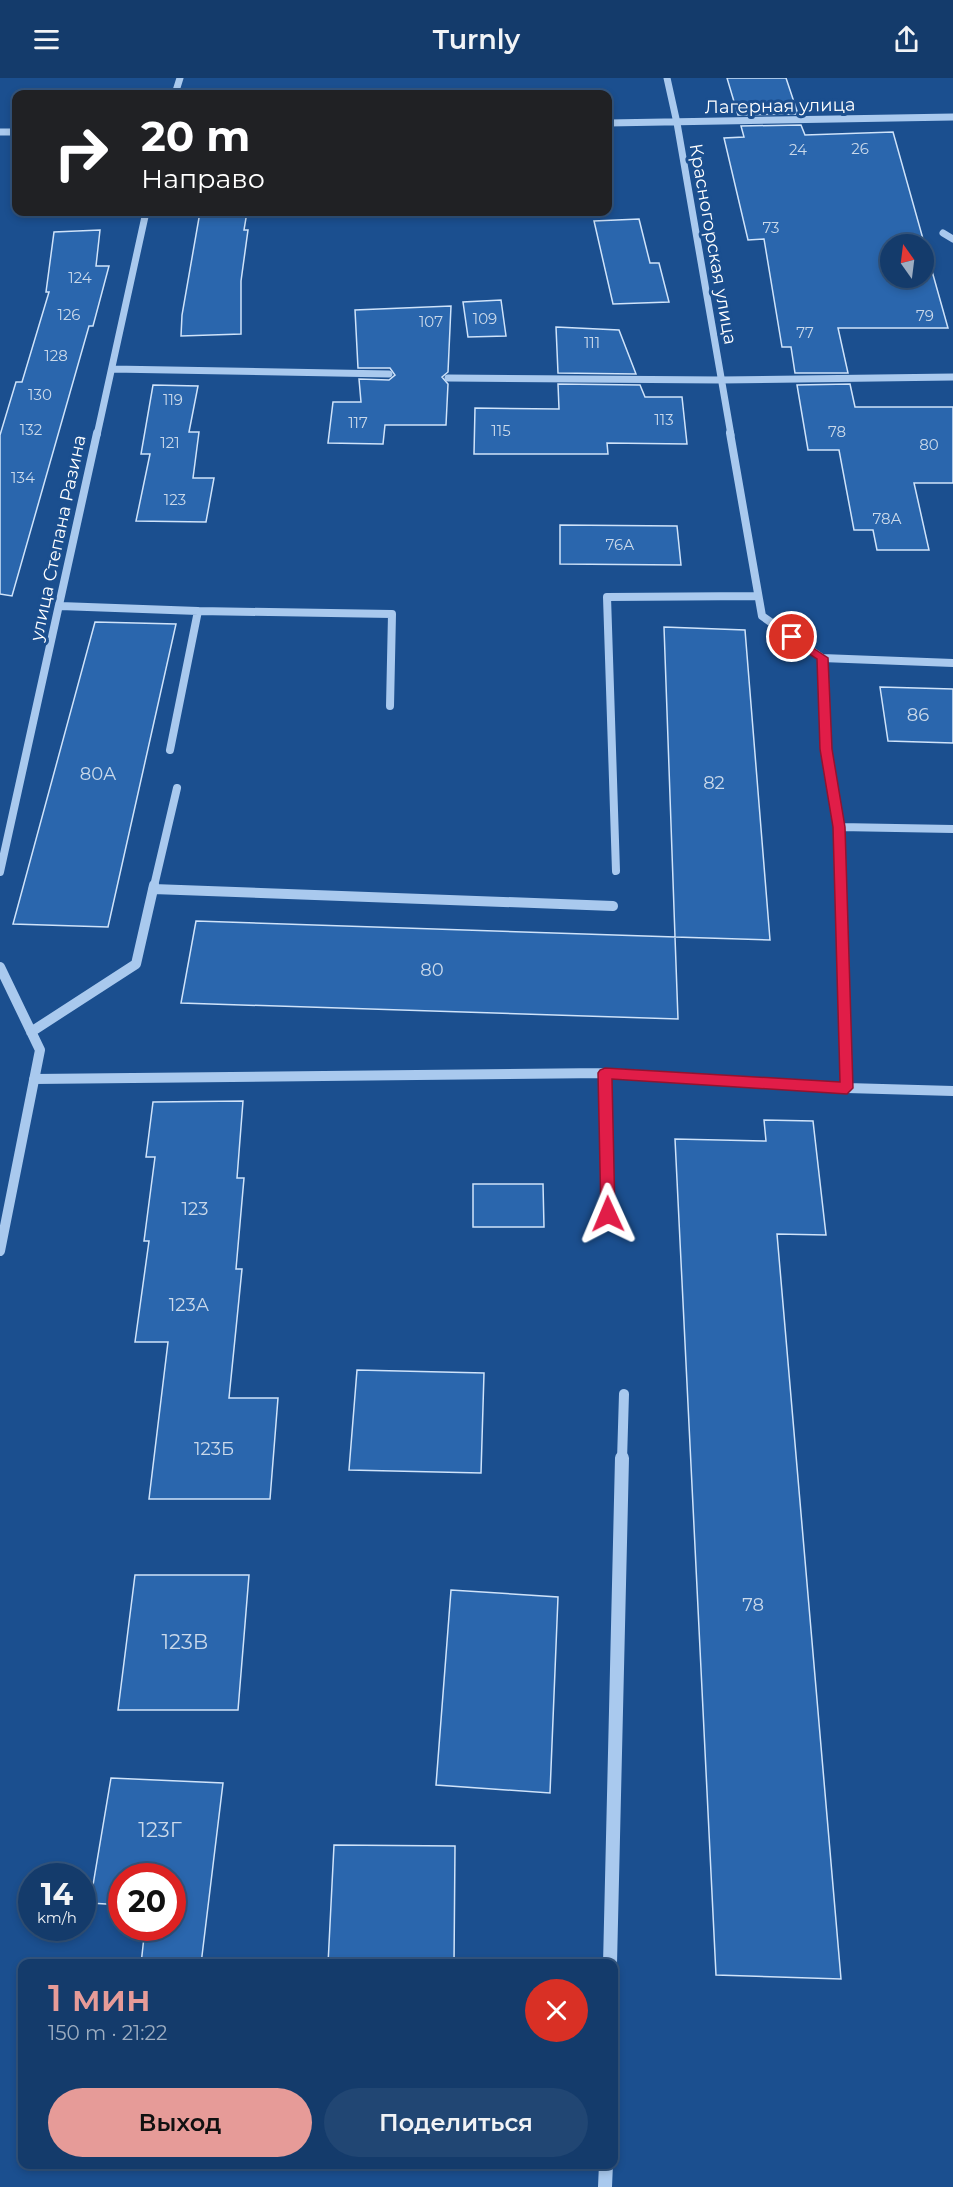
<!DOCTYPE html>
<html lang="ru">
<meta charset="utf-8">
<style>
:root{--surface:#143b6b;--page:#214673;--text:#f1f3f6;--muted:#9dadc1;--line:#33557e;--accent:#e69b98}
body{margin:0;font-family:Montserrat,sans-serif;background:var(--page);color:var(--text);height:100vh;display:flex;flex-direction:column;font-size:22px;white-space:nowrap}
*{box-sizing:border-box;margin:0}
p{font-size:20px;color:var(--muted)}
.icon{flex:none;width:33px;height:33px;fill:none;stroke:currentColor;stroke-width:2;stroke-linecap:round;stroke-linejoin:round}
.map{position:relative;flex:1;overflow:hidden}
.side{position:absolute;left:18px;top:1881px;width:600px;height:210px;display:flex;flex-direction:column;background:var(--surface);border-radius:12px;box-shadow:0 3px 9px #0003,0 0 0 2px var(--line)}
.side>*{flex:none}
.hud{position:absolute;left:12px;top:12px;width:600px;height:126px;border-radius:12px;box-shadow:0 3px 9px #0003,0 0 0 2px var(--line);background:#202124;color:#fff;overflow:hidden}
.needle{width:39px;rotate:346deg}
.buttons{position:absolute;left:880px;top:156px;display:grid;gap:12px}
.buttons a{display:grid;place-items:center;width:54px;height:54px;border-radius:50%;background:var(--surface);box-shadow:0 3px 9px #0003,0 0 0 2px var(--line);font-size:30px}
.speed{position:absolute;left:18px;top:1785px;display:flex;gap:12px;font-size:30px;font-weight:700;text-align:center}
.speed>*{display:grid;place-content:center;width:78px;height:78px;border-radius:50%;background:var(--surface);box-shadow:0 3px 9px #0003,0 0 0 2px var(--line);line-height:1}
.speed small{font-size:15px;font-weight:400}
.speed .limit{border:9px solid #d22;background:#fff;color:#111}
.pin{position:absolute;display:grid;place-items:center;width:51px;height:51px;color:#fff;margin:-26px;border:3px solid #fff;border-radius:50%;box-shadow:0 2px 6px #0007}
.me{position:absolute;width:66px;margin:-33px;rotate:359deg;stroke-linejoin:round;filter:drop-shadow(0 0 4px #0008)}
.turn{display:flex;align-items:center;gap:21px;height:126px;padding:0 30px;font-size:27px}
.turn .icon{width:78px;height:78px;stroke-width:2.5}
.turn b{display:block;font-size:42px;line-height:51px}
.round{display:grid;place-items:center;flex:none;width:63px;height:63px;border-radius:32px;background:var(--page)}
.headline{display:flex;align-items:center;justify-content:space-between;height:102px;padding:0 30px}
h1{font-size:36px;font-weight:600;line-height:45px;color:var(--accent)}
.button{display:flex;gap:12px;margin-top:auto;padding:12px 30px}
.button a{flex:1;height:69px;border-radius:36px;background:var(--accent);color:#111;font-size:24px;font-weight:600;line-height:69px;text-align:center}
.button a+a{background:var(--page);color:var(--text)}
header{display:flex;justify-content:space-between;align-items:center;height:78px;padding:0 30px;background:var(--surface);font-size:27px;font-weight:600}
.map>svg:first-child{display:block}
.building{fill:#2a66ad;stroke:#cfe3fa;stroke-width:1.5;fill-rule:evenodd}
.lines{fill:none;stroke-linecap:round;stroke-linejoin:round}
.minor-far3{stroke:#a9c9ee;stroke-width:7}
.minor-far2{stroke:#a9c9ee;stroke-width:8}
.minor-far1{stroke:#a9c9ee;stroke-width:10}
.minor{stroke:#a9c9ee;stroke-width:14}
.route{fill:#e11d48;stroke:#92132f;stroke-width:1.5}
.labels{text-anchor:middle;stroke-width:6;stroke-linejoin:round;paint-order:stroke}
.far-number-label{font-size:15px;fill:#cad9ea}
.far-street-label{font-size:18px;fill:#fff;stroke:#1b4f8f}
.number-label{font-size:18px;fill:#cad9ea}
.near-number-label{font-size:21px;fill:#cad9ea}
</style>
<header><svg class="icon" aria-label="menu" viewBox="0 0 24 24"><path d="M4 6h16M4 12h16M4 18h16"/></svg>Turnly<svg class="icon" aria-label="share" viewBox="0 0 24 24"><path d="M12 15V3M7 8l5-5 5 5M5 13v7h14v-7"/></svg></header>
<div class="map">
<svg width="953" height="2109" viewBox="0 0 953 2109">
<rect width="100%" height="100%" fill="#1b4f8f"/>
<path class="building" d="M727,0H786L798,36L738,37Z
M801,47L805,57L893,54L948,250H838L848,295H795L791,269H782L764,161L748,162L724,60L744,59L741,48ZM891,166H924V200H891Z
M200,134H247L244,152H248L241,203V256L181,258L182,237Z
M639,141L650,185H659L669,224L613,226L594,143Z
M100,152L96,188H109L93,248H89L12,518L0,516V357L16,304H22L49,214H46L54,154Z
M501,222L506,258L468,259L463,224Z
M451,228L448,294L442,299L448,306L446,347H385L383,366L328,365L333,324H361L359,301L389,302L395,297L390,290H358L355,232Z
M556,249L619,252L636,296L558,295Z
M558,306L640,307L645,319H682L687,366L607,365L608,376H474L475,330L559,331Z
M850,306L855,329H953V405H914L929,472H877L873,452H854L839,372H808L797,307Z
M153,307L198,308L189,354H199L193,400H214L206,444L136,443L150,376H141Z
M560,447L677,448L681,487L560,486Z
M95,544L176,546L108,849L13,846Z
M664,549L745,552L770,862L675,859Z
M880,609L953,611V665L888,663Z
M196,843L675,859L678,941L181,925Z
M243,1023L237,1100H244L236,1191H242L229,1320H278L270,1421H149L168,1264H135L149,1163H144L155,1079H146L153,1024Z
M764,1042L813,1043L826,1157L777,1156L841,1901L716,1897L675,1061L766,1063Z
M473,1106H543L544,1149H473Z
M357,1292L484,1295L481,1395L349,1392Z
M135,1497H249L238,1632H118Z
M451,1512L558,1519L550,1715L436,1707Z
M111,1700L223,1705L201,1886H141L145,1850H172V1798H122V1827L90,1825Z
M334,1767L455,1768L454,1886H328Z"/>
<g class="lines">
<path class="minor-far3" d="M667,0L677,45L731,357
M175,16L180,0
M608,45L953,39
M0,54H16
M943,155L953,161
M112,291L389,296
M448,300L721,302L953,299
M97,357L146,134"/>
<path class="minor-far2" d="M730,355L762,538L822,580L953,585
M60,528L198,533L170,672
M198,533L392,536L390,628
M822,580L826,671L839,749L841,808
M839,749L953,751
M616,793L607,519L758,518
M0,794L97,355
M154,808L177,710"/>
<path class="minor-far1" d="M153,811L613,828
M0,889L40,972L0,1173
M31,954L136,886L154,807
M605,995L608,1136
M34,1001L605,995L847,1010L841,807
M847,1010L953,1013
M622,1382L624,1316"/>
<path class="minor" d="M610,1886L622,1380
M605,2109L606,2086"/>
</g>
<path class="route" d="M792,556L828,580L832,671L845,749L853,1010L847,1016L612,1001L615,1136L613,1140L608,1142L603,1140L601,1136L598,995L600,992L605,990L840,1004L833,749L820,671L817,581L788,562V557Z"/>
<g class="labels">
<g class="far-number-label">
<text x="860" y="76">26</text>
<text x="798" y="77">24</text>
<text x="771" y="155">73</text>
<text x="80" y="205">124</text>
<text x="69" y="242">126</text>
<text x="925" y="243">79</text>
<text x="485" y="246">109</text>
<text x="431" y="249">107</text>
<text x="805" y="260">77</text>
<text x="592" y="270">111</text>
<text x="56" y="283">128</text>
<text x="40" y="322">130</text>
<text x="173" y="327">119</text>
<text x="664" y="347">113</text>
<text x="358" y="350">117</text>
<text x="31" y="357">132</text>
<text x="501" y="358">115</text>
<text x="837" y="359">78</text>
<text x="170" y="370">121</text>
<text x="929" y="372">80</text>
<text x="23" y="405">134</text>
<text x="175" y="427">123</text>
<text x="887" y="446">78А</text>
<text x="620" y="472">76А</text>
</g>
<g class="far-street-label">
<text transform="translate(780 28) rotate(-1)" y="6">Лагерная улица</text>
<text transform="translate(713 166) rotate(80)" y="6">Красногорская улица</text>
<text transform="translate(58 460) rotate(-78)" y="6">улица Степана Разина</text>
</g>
<g class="number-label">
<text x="918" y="643">86</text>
<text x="98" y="702">80А</text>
<text x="714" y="711">82</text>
<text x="432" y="898">80</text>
<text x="195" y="1137">123</text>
<text x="189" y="1233">123А</text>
<text x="214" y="1377">123Б</text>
<text x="753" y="1533">78</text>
</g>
<g class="near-number-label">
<text x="185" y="1571">123В</text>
<text x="160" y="1759">123Г</text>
</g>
</g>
</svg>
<div class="buttons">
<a><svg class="needle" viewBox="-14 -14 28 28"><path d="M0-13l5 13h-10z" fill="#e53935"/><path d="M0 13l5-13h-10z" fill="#9dadc1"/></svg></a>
</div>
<div class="speed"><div>14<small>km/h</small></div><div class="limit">20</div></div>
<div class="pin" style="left:792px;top:559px;background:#d93025"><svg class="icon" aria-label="arrive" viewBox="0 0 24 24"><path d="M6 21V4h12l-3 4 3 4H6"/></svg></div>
<svg class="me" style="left:608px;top:1136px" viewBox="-20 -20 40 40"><path d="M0-17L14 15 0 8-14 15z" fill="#e11d48" stroke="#fff" stroke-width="4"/></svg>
<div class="hud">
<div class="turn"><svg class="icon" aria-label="right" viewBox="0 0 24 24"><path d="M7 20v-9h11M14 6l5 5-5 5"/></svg><div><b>20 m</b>Направо</div></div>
</div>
<section class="side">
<div class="headline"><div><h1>1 мин</h1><p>150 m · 21:22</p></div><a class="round" style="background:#d93025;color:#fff"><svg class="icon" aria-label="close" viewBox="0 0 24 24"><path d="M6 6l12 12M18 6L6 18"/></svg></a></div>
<div class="button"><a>Выход</a><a>Поделиться</a></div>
</section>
</div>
